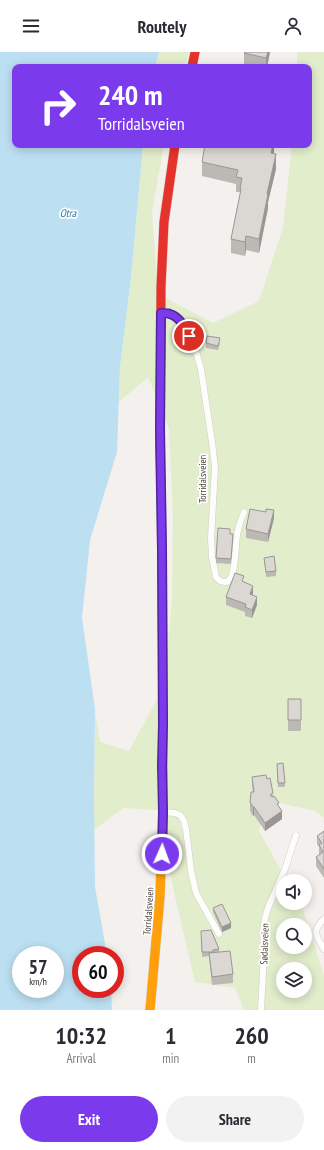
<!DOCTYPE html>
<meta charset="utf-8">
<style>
:root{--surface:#fff;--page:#f2f2f3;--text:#2b2b33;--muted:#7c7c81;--accent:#7c3aed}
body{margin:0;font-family:"PT Sans Narrow",sans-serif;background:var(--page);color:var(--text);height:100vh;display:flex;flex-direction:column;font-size:15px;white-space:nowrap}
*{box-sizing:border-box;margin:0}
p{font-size:13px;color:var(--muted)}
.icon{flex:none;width:22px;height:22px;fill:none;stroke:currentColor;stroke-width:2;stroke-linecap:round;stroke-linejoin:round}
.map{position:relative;height:958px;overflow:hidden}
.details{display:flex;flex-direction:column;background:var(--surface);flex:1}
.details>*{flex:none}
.hud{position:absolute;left:12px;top:12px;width:300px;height:84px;border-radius:8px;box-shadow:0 2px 10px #0003;background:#7c3aed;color:#fff;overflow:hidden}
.tools{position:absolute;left:276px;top:822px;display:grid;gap:8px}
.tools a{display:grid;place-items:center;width:36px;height:36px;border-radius:50%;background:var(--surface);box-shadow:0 2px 10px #0003;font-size:20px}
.speed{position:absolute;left:12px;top:894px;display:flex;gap:8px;font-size:20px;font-weight:700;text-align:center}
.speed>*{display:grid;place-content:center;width:52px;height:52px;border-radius:50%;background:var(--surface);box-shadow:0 2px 10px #0003;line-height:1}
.speed small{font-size:10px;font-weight:400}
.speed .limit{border:6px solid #d22;background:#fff;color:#111}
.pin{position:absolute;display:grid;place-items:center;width:34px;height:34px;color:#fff;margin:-17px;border:2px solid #fff;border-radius:50%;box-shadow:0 1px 4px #0007}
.me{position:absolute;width:44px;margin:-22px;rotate:2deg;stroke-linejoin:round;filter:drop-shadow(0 0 3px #0008)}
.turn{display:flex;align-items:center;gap:14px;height:84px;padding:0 20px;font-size:18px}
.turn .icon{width:52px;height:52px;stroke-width:2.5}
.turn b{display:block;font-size:28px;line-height:34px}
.eta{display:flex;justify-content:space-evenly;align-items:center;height:68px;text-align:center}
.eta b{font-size:24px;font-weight:700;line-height:28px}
.primary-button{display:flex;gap:8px;margin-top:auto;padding:8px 20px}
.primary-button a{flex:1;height:46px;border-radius:24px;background:var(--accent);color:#fff;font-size:16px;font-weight:700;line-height:46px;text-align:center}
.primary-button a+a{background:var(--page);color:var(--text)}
header{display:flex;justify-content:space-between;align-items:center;height:52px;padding:0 20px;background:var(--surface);font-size:18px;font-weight:700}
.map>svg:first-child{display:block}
.green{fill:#e2edcc;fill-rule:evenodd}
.water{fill:#bcdff2;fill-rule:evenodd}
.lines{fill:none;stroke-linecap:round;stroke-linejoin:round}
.lane-casing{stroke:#d1ceca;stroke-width:7}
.fast-casing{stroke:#d6cbb9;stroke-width:10}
.slow-casing{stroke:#d6cbb9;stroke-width:10}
.jam-casing{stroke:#d6cbb9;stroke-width:10}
.lane{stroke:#fdfdfc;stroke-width:6}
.fast{stroke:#30b455;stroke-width:9}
.slow{stroke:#ff9f0a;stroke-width:9}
.jam{stroke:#e5322d;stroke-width:9}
.wall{fill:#bcb9b5}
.shaded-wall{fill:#999694}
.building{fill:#dbd7d3;stroke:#999694}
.route-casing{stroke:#51269a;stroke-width:10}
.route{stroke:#7c3aed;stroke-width:7}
.labels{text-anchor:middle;stroke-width:3.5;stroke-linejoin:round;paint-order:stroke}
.street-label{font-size:10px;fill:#4a4237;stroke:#fff}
.water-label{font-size:11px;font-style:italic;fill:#287cac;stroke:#fff}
</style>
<header><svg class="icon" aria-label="menu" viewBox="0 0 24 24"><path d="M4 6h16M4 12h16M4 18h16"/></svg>Routely<svg class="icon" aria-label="person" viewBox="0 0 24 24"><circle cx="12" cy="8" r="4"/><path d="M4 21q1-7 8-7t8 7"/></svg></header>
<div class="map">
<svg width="324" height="958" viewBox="0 0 324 958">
<rect width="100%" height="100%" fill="#f3f0ed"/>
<path class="green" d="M159,0H189L185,15H155Z
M297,0H324V766L315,759L267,748L259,779L287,829H283V851H299L303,857L324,924V958H244L235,936L195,930L175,845L157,758L123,756L94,778L95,661L100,690L129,699L164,634L172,548L173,464L169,377L148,325L119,350L120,315L131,225L143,93H164L152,160L158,242L213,271L259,249L283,176L292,93H309V15H297ZM283,873H305V895H283ZM283,917H305V939H283Z"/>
<path class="water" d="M0,0H159L155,15H15V93H143L131,225L120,315L117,400L90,488L82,566L95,657L94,744L95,835L107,903H81V937H111L112,958H0ZM21,903H55V937H21Z"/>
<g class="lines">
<defs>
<path id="lane" d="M162,261L170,262L175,265L183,273L195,296L201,317L212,390L215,416L211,486L212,505L216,525L220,529C223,530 227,531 229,528C236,523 235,489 238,478C239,472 242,466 244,460
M164,760L175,761L180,763L184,769L186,777L191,819L196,841L219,882
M324,867C311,880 316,883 324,897
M261,958L264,902L263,880L265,866L268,856L285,817L296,783"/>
<path id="fast" d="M160,395L162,497L163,688"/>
<path id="slow" d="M150,958L160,844L163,760V688"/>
<path id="jam" d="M192,15L195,0
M160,395L161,235L164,170L175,93"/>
</defs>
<use href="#lane" class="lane-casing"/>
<use href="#fast" class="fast-casing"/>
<use href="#slow" class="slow-casing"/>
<use href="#jam" class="jam-casing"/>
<use href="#lane" class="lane"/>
<use href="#fast" class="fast"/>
<use href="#slow" class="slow"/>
<use href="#jam" class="jam"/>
</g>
<path class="wall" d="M270,0L267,15H255L244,13V1Z
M274,93V102L276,117L268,150V156L259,201L246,198L245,204L231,201V187L240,145V140H236V132L202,124V110Z
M206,291H220L218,298L206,296Z
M266,460L274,466L268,490L246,486V477Z
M230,482H233L231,512L216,511V506Z
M264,506L276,519V524L266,525Z
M244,530L253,542V543L257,553L252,566L245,564V560L226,553V545Z
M288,647H301V679H288Z
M283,711L285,735H278L277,712Z
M252,725L267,727L273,744L279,755L282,767L265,779L254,763L253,764L250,759V750L253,740L252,734Z
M324,779V826L316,814V805L319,803V795L317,792V784Z
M213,856L231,876L222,880L213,860Z
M201,879L219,897V900L233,922V931L212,933L209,904L202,905Z"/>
<path class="shaded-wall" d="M268,0H270L267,15H266V6Z
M273,93H274V105L271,101Z
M276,102V117L268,150V156L259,201V187L267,142Z
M246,184V198L245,204V190Z
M274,458V466L268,490V482Z
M253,534V542L250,551V542Z
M257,545V553L252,566V558Z
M254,755V763L253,764V755Z
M282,759V767L265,779V771Z
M231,871V876L222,880V875Z"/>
<path class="building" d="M245,0H268L266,6L244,1Z
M205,93H273L271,101L276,102L267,142H268L259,187L246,184L245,190L231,187L241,137H240L242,126L236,125L238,118L202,110Z
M207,284L220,286L218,294L206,291Z
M250,457L266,460V457L274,458L268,482L246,477Z
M218,476L230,477V482H233L231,507L216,506Z
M274,504L276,519L266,520L264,506Z
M235,521L244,524L242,529L253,534L250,542L257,545L252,558L245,555L246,552L226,545Z
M288,647H301V668H288Z
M283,711L285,731H278L277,712Z
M266,723L267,727L270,726L273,741L270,743L272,745L274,744L279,751L277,752L282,759L265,771L254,755H253L250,750L251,740H254L252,725Z
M324,779V817L316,805L323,800L319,793L322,791L317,784Z
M222,852L231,871L222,875L213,856Z
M211,878L219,897L213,898V900H202L201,879Z
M230,899L233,922L212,925L209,901Z"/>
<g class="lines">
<defs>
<path id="route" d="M162,802L163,760L162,714L163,672L162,497L160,376L161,261C164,261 168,261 170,262C180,265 185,276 189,284"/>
</defs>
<use href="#route" class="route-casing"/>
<use href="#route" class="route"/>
</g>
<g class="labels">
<g class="street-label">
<text transform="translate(202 427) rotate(-90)" y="4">Torridalsveien</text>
<text transform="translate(148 859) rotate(-86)" y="4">Torridalsveien</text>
<text transform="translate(264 892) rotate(-88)" y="4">Sødalsveien</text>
</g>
<g class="water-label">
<text x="68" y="165">Otra</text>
</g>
</g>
</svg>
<div class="tools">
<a><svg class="icon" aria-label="sound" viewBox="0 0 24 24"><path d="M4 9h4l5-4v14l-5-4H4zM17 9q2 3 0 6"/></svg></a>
<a><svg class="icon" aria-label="search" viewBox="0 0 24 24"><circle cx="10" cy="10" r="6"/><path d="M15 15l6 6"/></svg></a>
<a><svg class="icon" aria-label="layers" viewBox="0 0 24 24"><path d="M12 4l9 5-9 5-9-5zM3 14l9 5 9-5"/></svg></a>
</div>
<div class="speed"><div>57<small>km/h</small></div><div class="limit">60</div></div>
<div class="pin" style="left:189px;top:284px;background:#d93025"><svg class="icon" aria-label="arrive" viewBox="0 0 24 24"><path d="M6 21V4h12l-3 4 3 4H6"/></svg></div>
<svg class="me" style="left:162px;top:802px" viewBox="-20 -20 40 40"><circle r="17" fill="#7c3aed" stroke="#fff" stroke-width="3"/><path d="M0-11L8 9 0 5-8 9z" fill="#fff"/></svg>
<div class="hud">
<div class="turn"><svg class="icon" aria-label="right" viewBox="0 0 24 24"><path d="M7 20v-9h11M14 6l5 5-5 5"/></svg><div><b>240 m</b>Torridalsveien</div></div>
</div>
</div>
<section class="details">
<div class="eta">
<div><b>10:32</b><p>Arrival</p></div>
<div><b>1</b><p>min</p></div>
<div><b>260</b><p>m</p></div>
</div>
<div class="primary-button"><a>Exit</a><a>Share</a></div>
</section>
